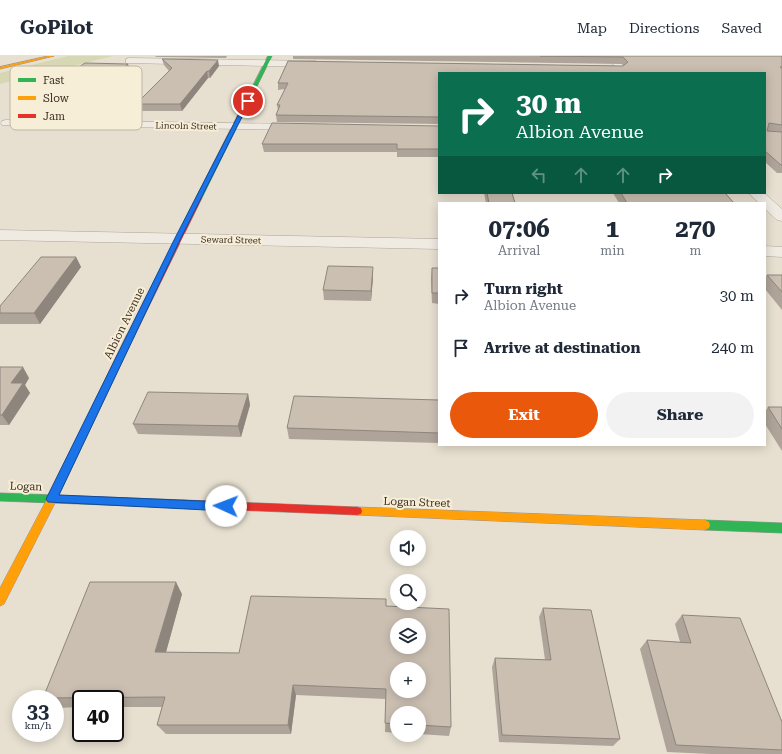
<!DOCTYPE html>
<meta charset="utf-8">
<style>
:root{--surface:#fff;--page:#f2f2f3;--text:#1f2937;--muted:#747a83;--line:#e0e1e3;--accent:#ea580c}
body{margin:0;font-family:"Roboto Serif",serif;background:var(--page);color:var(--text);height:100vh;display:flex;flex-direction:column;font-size:15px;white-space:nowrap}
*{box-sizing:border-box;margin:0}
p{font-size:13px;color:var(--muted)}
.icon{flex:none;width:22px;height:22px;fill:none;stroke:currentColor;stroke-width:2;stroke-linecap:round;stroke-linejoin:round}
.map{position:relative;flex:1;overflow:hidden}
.sheet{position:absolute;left:438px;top:146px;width:328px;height:244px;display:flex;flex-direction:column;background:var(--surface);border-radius:0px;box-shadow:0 2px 10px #0003}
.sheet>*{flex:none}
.top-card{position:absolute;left:438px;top:16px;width:328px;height:122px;border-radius:0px;box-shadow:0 2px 10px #0003;background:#0b6e4f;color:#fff;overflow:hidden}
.controls{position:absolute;left:390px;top:474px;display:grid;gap:8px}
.controls a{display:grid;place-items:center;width:36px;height:36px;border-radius:50%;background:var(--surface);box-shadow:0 2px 10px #0003;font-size:20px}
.speed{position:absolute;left:12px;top:634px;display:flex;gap:8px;font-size:20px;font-weight:700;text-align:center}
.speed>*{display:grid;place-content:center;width:52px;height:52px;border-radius:50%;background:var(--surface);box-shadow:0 2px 10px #0003;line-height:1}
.speed small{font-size:10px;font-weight:400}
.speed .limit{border:2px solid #111;border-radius:6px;background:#fff;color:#111}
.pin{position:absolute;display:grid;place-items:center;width:34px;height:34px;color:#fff;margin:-17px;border:2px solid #fff;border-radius:50%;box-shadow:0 1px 4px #0007}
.me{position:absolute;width:44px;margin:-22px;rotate:272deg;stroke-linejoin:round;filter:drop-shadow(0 0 3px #0008)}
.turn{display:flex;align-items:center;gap:14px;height:84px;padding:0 12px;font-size:18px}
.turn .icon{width:52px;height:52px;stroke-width:2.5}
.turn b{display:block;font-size:28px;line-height:34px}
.lanes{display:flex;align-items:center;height:38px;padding:0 12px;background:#0003;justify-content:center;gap:20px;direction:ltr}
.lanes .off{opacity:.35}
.eta{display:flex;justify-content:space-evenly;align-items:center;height:68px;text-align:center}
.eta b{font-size:24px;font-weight:700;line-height:28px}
.cta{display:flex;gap:8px;margin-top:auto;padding:8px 12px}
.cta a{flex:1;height:46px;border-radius:24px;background:var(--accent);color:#fff;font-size:16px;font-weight:700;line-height:46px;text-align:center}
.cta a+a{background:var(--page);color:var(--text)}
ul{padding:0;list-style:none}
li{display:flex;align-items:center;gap:12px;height:52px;padding:0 12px}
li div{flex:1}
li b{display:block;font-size:15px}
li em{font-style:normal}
header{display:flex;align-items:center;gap:24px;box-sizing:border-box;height:56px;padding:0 20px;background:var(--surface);border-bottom:1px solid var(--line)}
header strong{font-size:19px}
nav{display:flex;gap:22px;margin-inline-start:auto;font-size:14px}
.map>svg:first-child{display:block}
.green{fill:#d6d7b3}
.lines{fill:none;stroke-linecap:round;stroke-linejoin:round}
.street-casing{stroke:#ada599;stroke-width:1}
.fast-casing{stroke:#9c958a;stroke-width:1}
.slow-casing{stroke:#9c958a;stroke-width:1}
.jam-casing{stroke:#9c958a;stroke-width:1}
.street{fill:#efebe3;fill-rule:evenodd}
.fast{fill:#30b455;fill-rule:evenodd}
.slow{fill:#ff9f0a;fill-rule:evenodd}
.jam{fill:#e5322d;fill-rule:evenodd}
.wall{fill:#afa499}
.shaded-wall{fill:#8e867d}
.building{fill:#cbbfb2;stroke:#8e867d;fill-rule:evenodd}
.route{fill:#1a73e8;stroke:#114b97}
.labels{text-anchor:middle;stroke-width:4;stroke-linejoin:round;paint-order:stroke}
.far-street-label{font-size:9px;fill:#3d2e20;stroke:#f7eed8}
.street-label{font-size:11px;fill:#3d2e20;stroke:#f7eed8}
.key{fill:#f7eed8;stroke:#bfb4a1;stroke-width:1}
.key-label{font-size:11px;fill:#3d2e20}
</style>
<header>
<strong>GoPilot</strong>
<nav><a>Map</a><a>Directions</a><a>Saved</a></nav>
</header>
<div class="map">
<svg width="782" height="698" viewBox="0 0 782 698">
<rect width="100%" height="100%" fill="#e7e0d1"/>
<path class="green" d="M68,0H113L0,28V17Z"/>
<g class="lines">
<defs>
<path id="street" d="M605,0H614L632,17H622Z
M129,2L316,5L320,8L316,11L126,7V3Z
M6,64L300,68L306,71L300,74L2,69L1,67L2,65Z
M749,137H764L782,153V165L777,164L765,153V147H759Z
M0,174L439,183V193L0,184Z
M765,190L782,191V201L765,200Z"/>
<path id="fast" d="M268,0H272L202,142L197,143L196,142Z
M0,437L184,444L188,445L189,448L188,451L184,452L0,445Z
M705,464L782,467V477L705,474L701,472L700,469L701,466Z"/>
<path id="slow" d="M48,0H54L0,13V11Z
M127,279H133L134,281L57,443L4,548L0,550V532L48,441Z
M357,451L705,464L709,466L710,469L709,472L705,474L357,459L353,458L352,455L353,452Z"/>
<path id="jam" d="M199,140L202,142L134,281L133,283H127L126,281L196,142Z
M184,444L357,451L361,452L362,455L361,458L357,459L184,452L180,451L179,448L180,445Z"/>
</defs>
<use href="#street" class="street-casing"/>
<use href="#fast" class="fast-casing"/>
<use href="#slow" class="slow-casing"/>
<use href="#jam" class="jam-casing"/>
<use href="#street" class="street"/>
<use href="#fast" class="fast"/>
<use href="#slow" class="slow"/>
<use href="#jam" class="jam"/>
</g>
<path class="wall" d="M155,0H227L226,2L156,1Z
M293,0H782V117H777L765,106V17H439V68L277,66L276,59L278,54L277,49L285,33L278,34V27L288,5L623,10V9L621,8L293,3Z
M162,3L219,10L210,22H208L182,55H138L136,48L169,15L164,9Z
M128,8L130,15L85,54H29L26,46Z
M439,70V101H397V96H264L262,88Z
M484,137H512L515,147H486Z
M613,137H725L734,147H619Z
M76,201L81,211L40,268H0V250Z
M432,212H439V248L432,247L431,222Z
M767,219H782V254L765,233V222Z
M373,221L371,245L324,244L323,234Z
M0,311L29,322L25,329L30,337L9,369H0Z
M248,338L250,349L241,381L138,378L133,368Z
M439,344V387L289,383L287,372Z
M768,351H782V395L765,368V356Z
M488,389H525V390Z
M182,538L166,596L239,597L386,543V550L451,671L449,680L419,678V657H397V677L385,676L386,643L296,639L291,678H166L157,669L162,651H115V643H81V651L56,652L55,651V643H45L43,642Z
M543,552L620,683L613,690L499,686L492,611L495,602L545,604L539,561Z
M682,559L782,666V698H711L667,696L640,593L647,584L680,586L675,568Z"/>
<path class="shaded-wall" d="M218,4L219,10L210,22L209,15Z
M128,8L130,15L85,54L82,47Z
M207,15L208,22L182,55L180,48Z
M76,201L81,211L40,268L34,257Z
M373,211V221L371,245V235Z
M23,311L29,322L25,329L30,337L9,369L2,359L11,327Z
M248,338L250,349L241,381L238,370Z
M176,526L182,538L163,607L155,596Z
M293,629L296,639L291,678L288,669Z"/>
<path class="building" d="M540,0H782V11H780L782,12V69L769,67L767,75L782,76V109H781L765,95V17H439V61L276,59L280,49H277L288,27H278L288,5L623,10L628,6L623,1Z
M162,3L218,4L209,15H207L180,48H136L172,12Z
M85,7L128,8L82,47L26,46Z
M272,67L439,70V93H397V88H262Z
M487,137H512L515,147H489Z
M621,137H725L734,147H627Z
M41,201H76L34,257H0V250Z
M328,210L373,211L371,235L323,234Z
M432,212H439V237H432Z
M767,219H782V236Z
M0,311H23L11,327H23L2,359H0Z
M148,336L248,338L238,370L133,368Z
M294,340L439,344V377L287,372Z
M768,351H782V373Z
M90,526H176L155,596L239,597L251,540L386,543V550L449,553L451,671L419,669V657H397V668L385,667L386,633L293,629L288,669H157L165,641L43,642ZM397,569H419V591H397ZM397,613H419V635H397Z
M543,552L591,554L620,683L502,679L495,602L551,604Z
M682,559L740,562L782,666V694L676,689L647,584L691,587Z"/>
<path class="route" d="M246,44L250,45L181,182L59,439L226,446L230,447L232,450L230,453L226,455L48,446L46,443L175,182Z"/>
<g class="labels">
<g class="far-street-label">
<text transform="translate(186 70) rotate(1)" y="3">Lincoln Street</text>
<text transform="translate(231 184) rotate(1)" y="3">Seward Street</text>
</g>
<g class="street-label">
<text transform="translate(124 267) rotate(-64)" y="4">Albion Avenue</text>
<text transform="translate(26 430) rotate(2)" y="4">Logan</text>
<text transform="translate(417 446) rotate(2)" y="4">Logan Street</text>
</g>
</g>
<rect x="10" y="10" width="132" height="64" rx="6" class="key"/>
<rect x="18" y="22" width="18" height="4" fill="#30b455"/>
<rect x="18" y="40" width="18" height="4" fill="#ff9f0a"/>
<rect x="18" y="58" width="18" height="4" fill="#e5322d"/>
<g class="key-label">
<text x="43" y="28">Fast</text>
<text x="43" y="46">Slow</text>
<text x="43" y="64">Jam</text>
</g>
</svg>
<div class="controls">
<a><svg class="icon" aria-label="sound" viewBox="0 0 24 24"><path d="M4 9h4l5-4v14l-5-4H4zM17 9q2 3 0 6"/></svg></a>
<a><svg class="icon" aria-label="search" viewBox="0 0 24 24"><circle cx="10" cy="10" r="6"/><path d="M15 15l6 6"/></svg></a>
<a><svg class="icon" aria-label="layers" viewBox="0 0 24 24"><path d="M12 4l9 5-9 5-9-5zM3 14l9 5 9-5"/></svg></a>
<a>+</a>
<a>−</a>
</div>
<div class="speed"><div>33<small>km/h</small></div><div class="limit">40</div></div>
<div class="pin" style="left:248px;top:45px;background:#d93025"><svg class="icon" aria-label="arrive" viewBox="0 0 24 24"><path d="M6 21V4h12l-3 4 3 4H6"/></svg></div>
<svg class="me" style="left:226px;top:450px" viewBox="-20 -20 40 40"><circle r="19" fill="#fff"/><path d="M0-13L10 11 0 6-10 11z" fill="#1a73e8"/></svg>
<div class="top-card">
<div class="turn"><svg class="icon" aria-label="right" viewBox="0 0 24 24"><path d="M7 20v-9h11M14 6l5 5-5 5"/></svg><div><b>30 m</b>Albion Avenue</div></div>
<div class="lanes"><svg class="icon off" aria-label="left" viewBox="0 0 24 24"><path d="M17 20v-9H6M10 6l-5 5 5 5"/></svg><svg class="icon off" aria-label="ahead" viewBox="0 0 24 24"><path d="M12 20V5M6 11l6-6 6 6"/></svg><svg class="icon off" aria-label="ahead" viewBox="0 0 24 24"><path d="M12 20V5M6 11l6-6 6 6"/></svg><svg class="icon" aria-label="right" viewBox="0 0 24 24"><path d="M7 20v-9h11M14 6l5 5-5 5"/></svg></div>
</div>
<section class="sheet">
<div class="eta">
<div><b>07:06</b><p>Arrival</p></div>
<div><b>1</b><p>min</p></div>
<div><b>270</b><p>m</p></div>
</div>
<ul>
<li><svg class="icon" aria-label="right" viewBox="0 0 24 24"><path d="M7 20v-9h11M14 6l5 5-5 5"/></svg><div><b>Turn right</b><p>Albion Avenue</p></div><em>30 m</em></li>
<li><svg class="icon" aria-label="arrive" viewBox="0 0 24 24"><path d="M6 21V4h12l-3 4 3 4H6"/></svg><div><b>Arrive at destination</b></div><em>240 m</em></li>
</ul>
<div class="cta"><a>Exit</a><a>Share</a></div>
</section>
</div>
